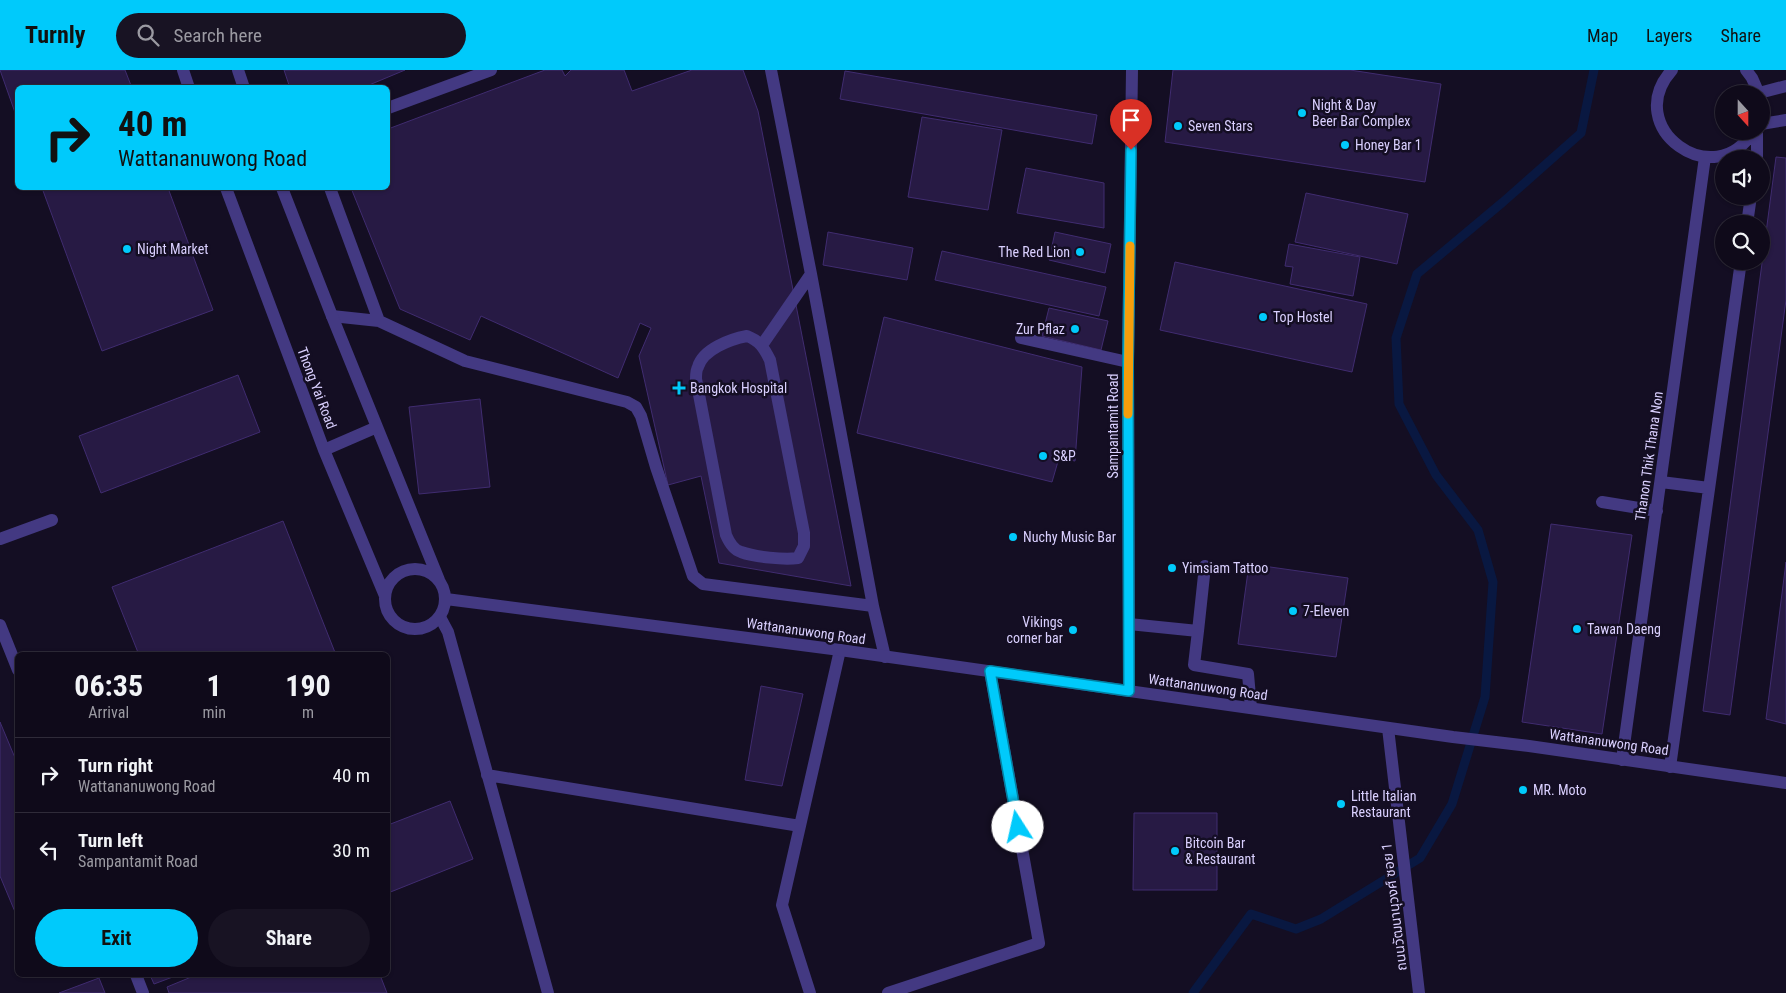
<!DOCTYPE html>
<meta charset="utf-8">
<style>
:root{--surface:#0f0a1a;--page:#181323;--text:#f1f3f6;--muted:#9b9aa2;--line:#2f2b39;--accent:#00cafb}
body{margin:0;font-family:"Roboto Condensed","Noto Sans Thai",sans-serif;background:var(--page);color:var(--text);height:100vh;display:flex;flex-direction:column;font-size:19px;white-space:nowrap}
*{box-sizing:border-box;margin:0}
p{font-size:16px;color:var(--muted)}
.icon{flex:none;width:28px;height:28px;fill:none;stroke:currentColor;stroke-width:2;stroke-linecap:round;stroke-linejoin:round}
.map{position:relative;flex:1;overflow:hidden}
.panel{position:absolute;left:15px;top:582px;width:375px;height:325px;display:flex;flex-direction:column;background:var(--surface);border-radius:8px;box-shadow:0 1px 4px #0004,0 0 0 1px var(--line)}
.panel>*{flex:none}
.banner{position:absolute;left:15px;top:15px;width:375px;height:105px;border-radius:8px;box-shadow:0 1px 4px #0004,0 0 0 1px var(--line);background:#00cafb;color:#111;overflow:hidden}
.needle{width:32px;rotate:159deg}
.controls{position:absolute;left:1715px;top:15px;display:grid;gap:10px}
.controls a{display:grid;place-items:center;width:55px;height:55px;border-radius:50%;background:var(--surface);box-shadow:0 1px 4px #0004,0 0 0 1px var(--line);font-size:25px}
.pin{position:absolute;display:grid;place-items:center;width:42px;height:42px;color:#fff;margin:-51px -21px;border-radius:50% 50% 50% 0;rotate:-45deg;box-shadow:0 0 5px #0007}
.pin .icon{rotate:45deg}
.me{position:absolute;width:55px;margin:-28px;rotate:350deg;stroke-linejoin:round;filter:drop-shadow(0 0 4px #0008)}
.turn{display:flex;align-items:center;gap:18px;height:105px;padding:0 20px;font-size:22px}
.turn .icon{width:65px;height:65px;stroke-width:2.5}
.turn b{display:block;font-size:35px;line-height:42px}
.eta{display:flex;justify-content:space-evenly;align-items:center;height:85px;text-align:center}
.eta b{font-size:30px;font-weight:700;line-height:35px}
.button{display:flex;gap:10px;margin-top:auto;padding:10px 20px}
.button a{flex:1;height:58px;border-radius:30px;background:var(--accent);color:#111;font-size:20px;font-weight:700;line-height:58px;text-align:center}
.button a+a{background:var(--page);color:var(--text)}
ul{padding:0;list-style:none}
li{display:flex;align-items:center;gap:15px;height:75px;padding:0 20px;border-top:1px solid var(--line)}
li div{flex:1}
li b{display:block;font-size:19px}
li em{font-style:normal}
header{display:flex;align-items:center;gap:30px;box-sizing:border-box;height:70px;padding:0 25px;background:var(--accent);color:#111}
header strong{font-size:24px}
nav{display:flex;gap:28px;margin-inline-start:auto;font-size:18px}
.search{width:350px;height:45px;background:var(--page);display:flex;align-items:center;gap:12px;box-sizing:border-box;padding:0 18px;border-radius:28px;color:var(--muted);font-size:19px}
.map>svg:first-child{display:block}
.lines{fill:none;stroke-linecap:round;stroke-linejoin:round}
.stream{stroke:#091841;stroke-width:9}
.building{fill:#271a44;stroke:#402c70}
.service{stroke:#433982;stroke-width:12}
.minor{stroke:#433982;stroke-width:12}
.tertiary{stroke:#433982;stroke-width:12}
.route-casing{stroke:#0083a3;stroke-width:12}
.route{stroke:#00cafb;stroke-width:9}
.slow{stroke:#f59e0b;stroke-width:9}
.poi-dot{fill:#00cafb;stroke:#140e23;stroke-width:2}
.labels{text-anchor:middle;stroke-width:5;stroke-linejoin:round;paint-order:stroke}
.poi-label{font-size:14px;fill:#dad0ff;stroke:#140e23;text-anchor:start}
.street-label{font-size:14px;fill:#dad0ff;stroke:#140e23}
</style>
<header>
<strong>Turnly</strong>
<div class="search"><svg class="icon" aria-label="search" viewBox="0 0 24 24"><circle cx="10" cy="10" r="6"/><path d="M15 15l6 6"/></svg>Search here</div>
<nav><a>Map</a><a>Layers</a><a>Share</a></nav>
</header>
<div class="map">
<svg width="1786" height="923" viewBox="0 0 1786 923">
<rect width="100%" height="100%" fill="#140e23"/>
<g class="lines">
<path class="stream" d="M1193,923L1251,844L1296,859L1321,849L1420,788L1452,734L1485,627L1493,512L1478,460L1436,405L1399,334L1396,268L1417,204L1503,132L1581,63L1594,0"/>
</g>
<path class="building" d="M0,0H125L132,18H18V51Z
M284,0H405L362,18H290Z
M545,0H562L565,6L571,0H624L632,21L692,0H743L758,41L851,516L719,493L701,406L668,415L639,286L651,258L640,253L618,308L481,246L470,270L400,239L351,118H388V59Z
M1173,0H1350L1441,14L1425,112L1165,72Z
M845,1L1097,45L1092,74L840,29Z
M922,47L1002,60L988,140L908,127Z
M1776,87L1786,88V230L1730,645L1703,641Z
M1026,98L1104,113V158L1017,143Z
M42,118H168L213,240L102,281Z
M1306,123L1408,144L1397,194L1295,172Z
M828,162L913,178L907,210L823,195Z
M1055,162L1111,174L1105,203L1049,190Z
M1289,174L1360,187L1353,226L1290,214L1293,197L1285,196Z
M942,181L1106,217L1099,246L935,210Z
M1175,192L1367,234L1352,302L1160,260Z
M1049,238L1108,251L1101,280L1042,266Z
M884,247L1082,297L1075,391L1059,388L1052,412L857,363Z
M238,305L260,362L101,423L79,366Z
M480,329L490,417L419,424L409,337Z
M283,451L336,585H139L112,517Z
M1551,454L1632,465L1602,664L1522,652Z
M1786,492V654L1766,649Z
M1249,494L1348,508L1336,587L1238,574Z
M761,616L803,624L782,716L745,710Z
M0,652L18,695V849L0,806Z
M450,731L473,789L388,823V755Z
M1134,743H1217V820H1133Z
M150,905H178L154,914Z
M196,905H380L387,923H169L167,917Z
M99,908L105,923H59Z"/>
<g class="lines">
<path class="service" d="M771,0L811,204L873,536L885,587
M1672,0C1620,58 1716,125 1753,61
M1746,0L1752,8L1759,24
M1759,23L1786,16
M388,38L491,0
M1761,54L1786,50
M1757,61V89
M330,118L379,251
M1747,154L1751,126
M332,246L379,251L465,291L627,332L636,337L641,346L656,397L693,506L703,514L873,536
M747,266C760,271 764,278 770,290L804,463V476L798,488C784,490 755,487 741,482C734,480 729,472 726,465L696,309C696,305 696,300 698,297C703,279 731,269 747,266Z
M762,275L811,204
M1661,412L1709,418
M1602,432L1657,441
M0,469L52,450
M1129,554L1198,561L1194,595L1248,604L1251,638
M0,555L18,600
M1198,561L1205,496
M1622,690L1705,87
M1670,697L1741,191
M136,905L143,923"/>
<path class="minor" d="M1021,268L1128,292
M440,547L448,562L548,923
M1129,621L1128,292L1132,0
M1388,658L1419,923
M487,705L800,756
M810,923L782,835L840,580
M888,923L1039,873L990,601"/>
<path class="tertiary" d="M183,0L189,18
M238,0L244,18
M226,118L324,380L385,526
M282,118L332,246L439,510
M324,380L377,357
M385 529a30 30 0 1 1 60 0a30 30 0 1 1-60 0Z
M446,529L840,580L1453,667L1529,676L1786,713"/>
</g>
<g class="lines">
<defs>
<path id="route" d="M1018,757L990,601L1129,621L1128,292L1131,80"/>
</defs>
<use href="#route" class="route-casing"/>
<use href="#route" class="route"/>
<path class="slow" d="M1128,344L1130,176"/>
</g>
<g class="poi-dot">
<circle cx="1302" cy="43" r="5"/>
<circle cx="1178" cy="56" r="5"/>
<circle cx="1345" cy="75" r="5"/>
<circle cx="127" cy="179" r="5"/>
<circle cx="1080" cy="182" r="5"/>
<circle cx="1263" cy="247" r="5"/>
<circle cx="1075" cy="259" r="5"/>
<path d="M676.5 310.5h5v5h5v5h-5v5h-5v-5h-5v-5h5z"/>
<circle cx="1043" cy="386" r="5"/>
<circle cx="1013" cy="467" r="5"/>
<circle cx="1172" cy="498" r="5"/>
<circle cx="1293" cy="541" r="5"/>
<circle cx="1577" cy="559" r="5"/>
<circle cx="1073" cy="560" r="5"/>
<circle cx="1523" cy="720" r="5"/>
<circle cx="1341" cy="734" r="5"/>
<circle cx="1175" cy="781" r="5"/>
</g>
<g class="labels">
<g class="poi-label">
<text x="1312" y="40">Night &amp; Day<tspan x="1312" dy="16">Beer Bar Complex</tspan></text>
<text x="1188" y="61">Seven Stars</text>
<text x="1355" y="80">Honey Bar 1</text>
<text x="137" y="184">Night Market</text>
<text x="1070" y="187" text-anchor="end">The Red Lion</text>
<text x="1273" y="252">Top Hostel</text>
<text x="1065" y="264" text-anchor="end">Zur Pflaz</text>
<text x="690" y="323">Bangkok Hospital</text>
<text x="1053" y="391">S&amp;P</text>
<text x="1023" y="472">Nuchy Music Bar</text>
<text x="1182" y="503">Yimsiam Tattoo</text>
<text x="1303" y="546">7-Eleven</text>
<text x="1063" y="557" text-anchor="end">Vikings<tspan x="1063" dy="16">corner bar</tspan></text>
<text x="1587" y="564">Tawan Daeng</text>
<text x="1533" y="725">MR. Moto</text>
<text x="1351" y="731">Little Italian<tspan x="1351" dy="16">Restaurant</tspan></text>
<text x="1185" y="778">Bitcoin Bar<tspan x="1185" dy="16">&amp; Restaurant</tspan></text>
</g>
<g class="street-label">
<text transform="translate(317 318) rotate(69)" y="5">Thong Yai Road</text>
<text transform="translate(1113 356) rotate(-90)" y="5">Sampantamit Road</text>
<text transform="translate(1649 386) rotate(-82)" y="5">Thanon Thik Thana Non</text>
<text transform="translate(806 561) rotate(8)" y="5">Wattananuwong Road</text>
<text transform="translate(1208 617) rotate(8)" y="5">Wattananuwong Road</text>
<text transform="translate(1609 672) rotate(8)" y="5">Wattananuwong Road</text>
<text transform="translate(1394 837) rotate(-97)" y="5">ถนนวัฒนานุวงศ์ ซอย 1</text>
</g>
</g>
</svg>
<div class="controls">
<a><svg class="needle" viewBox="-14 -14 28 28"><path d="M0-13l5 13h-10z" fill="#e53935"/><path d="M0 13l5-13h-10z" fill="#9b9aa2"/></svg></a>
<a><svg class="icon" aria-label="sound" viewBox="0 0 24 24"><path d="M4 9h4l5-4v14l-5-4H4zM17 9q2 3 0 6"/></svg></a>
<a><svg class="icon" aria-label="search" viewBox="0 0 24 24"><circle cx="10" cy="10" r="6"/><path d="M15 15l6 6"/></svg></a>
</div>
<div class="pin" style="left:1131px;top:80px;background:#d93025"><svg class="icon" aria-label="arrive" viewBox="0 0 24 24"><path d="M6 21V4h12l-3 4 3 4H6"/></svg></div>
<svg class="me" style="left:1018px;top:757px" viewBox="-20 -20 40 40"><circle r="19" fill="#fff"/><path d="M0-13L10 11 0 6-10 11z" fill="#00cafb"/></svg>
<div class="banner">
<div class="turn"><svg class="icon" aria-label="right" viewBox="0 0 24 24"><path d="M7 20v-9h11M14 6l5 5-5 5"/></svg><div><b>40 m</b>Wattananuwong Road</div></div>
</div>
<section class="panel">
<div class="eta">
<div><b>06:35</b><p>Arrival</p></div>
<div><b>1</b><p>min</p></div>
<div><b>190</b><p>m</p></div>
</div>
<ul>
<li><svg class="icon" aria-label="right" viewBox="0 0 24 24"><path d="M7 20v-9h11M14 6l5 5-5 5"/></svg><div><b>Turn right</b><p>Wattananuwong Road</p></div><em>40 m</em></li>
<li><svg class="icon" aria-label="left" viewBox="0 0 24 24"><path d="M17 20v-9H6M10 6l-5 5 5 5"/></svg><div><b>Turn left</b><p>Sampantamit Road</p></div><em>30 m</em></li>
</ul>
<div class="button"><a>Exit</a><a>Share</a></div>
</section>
</div>
